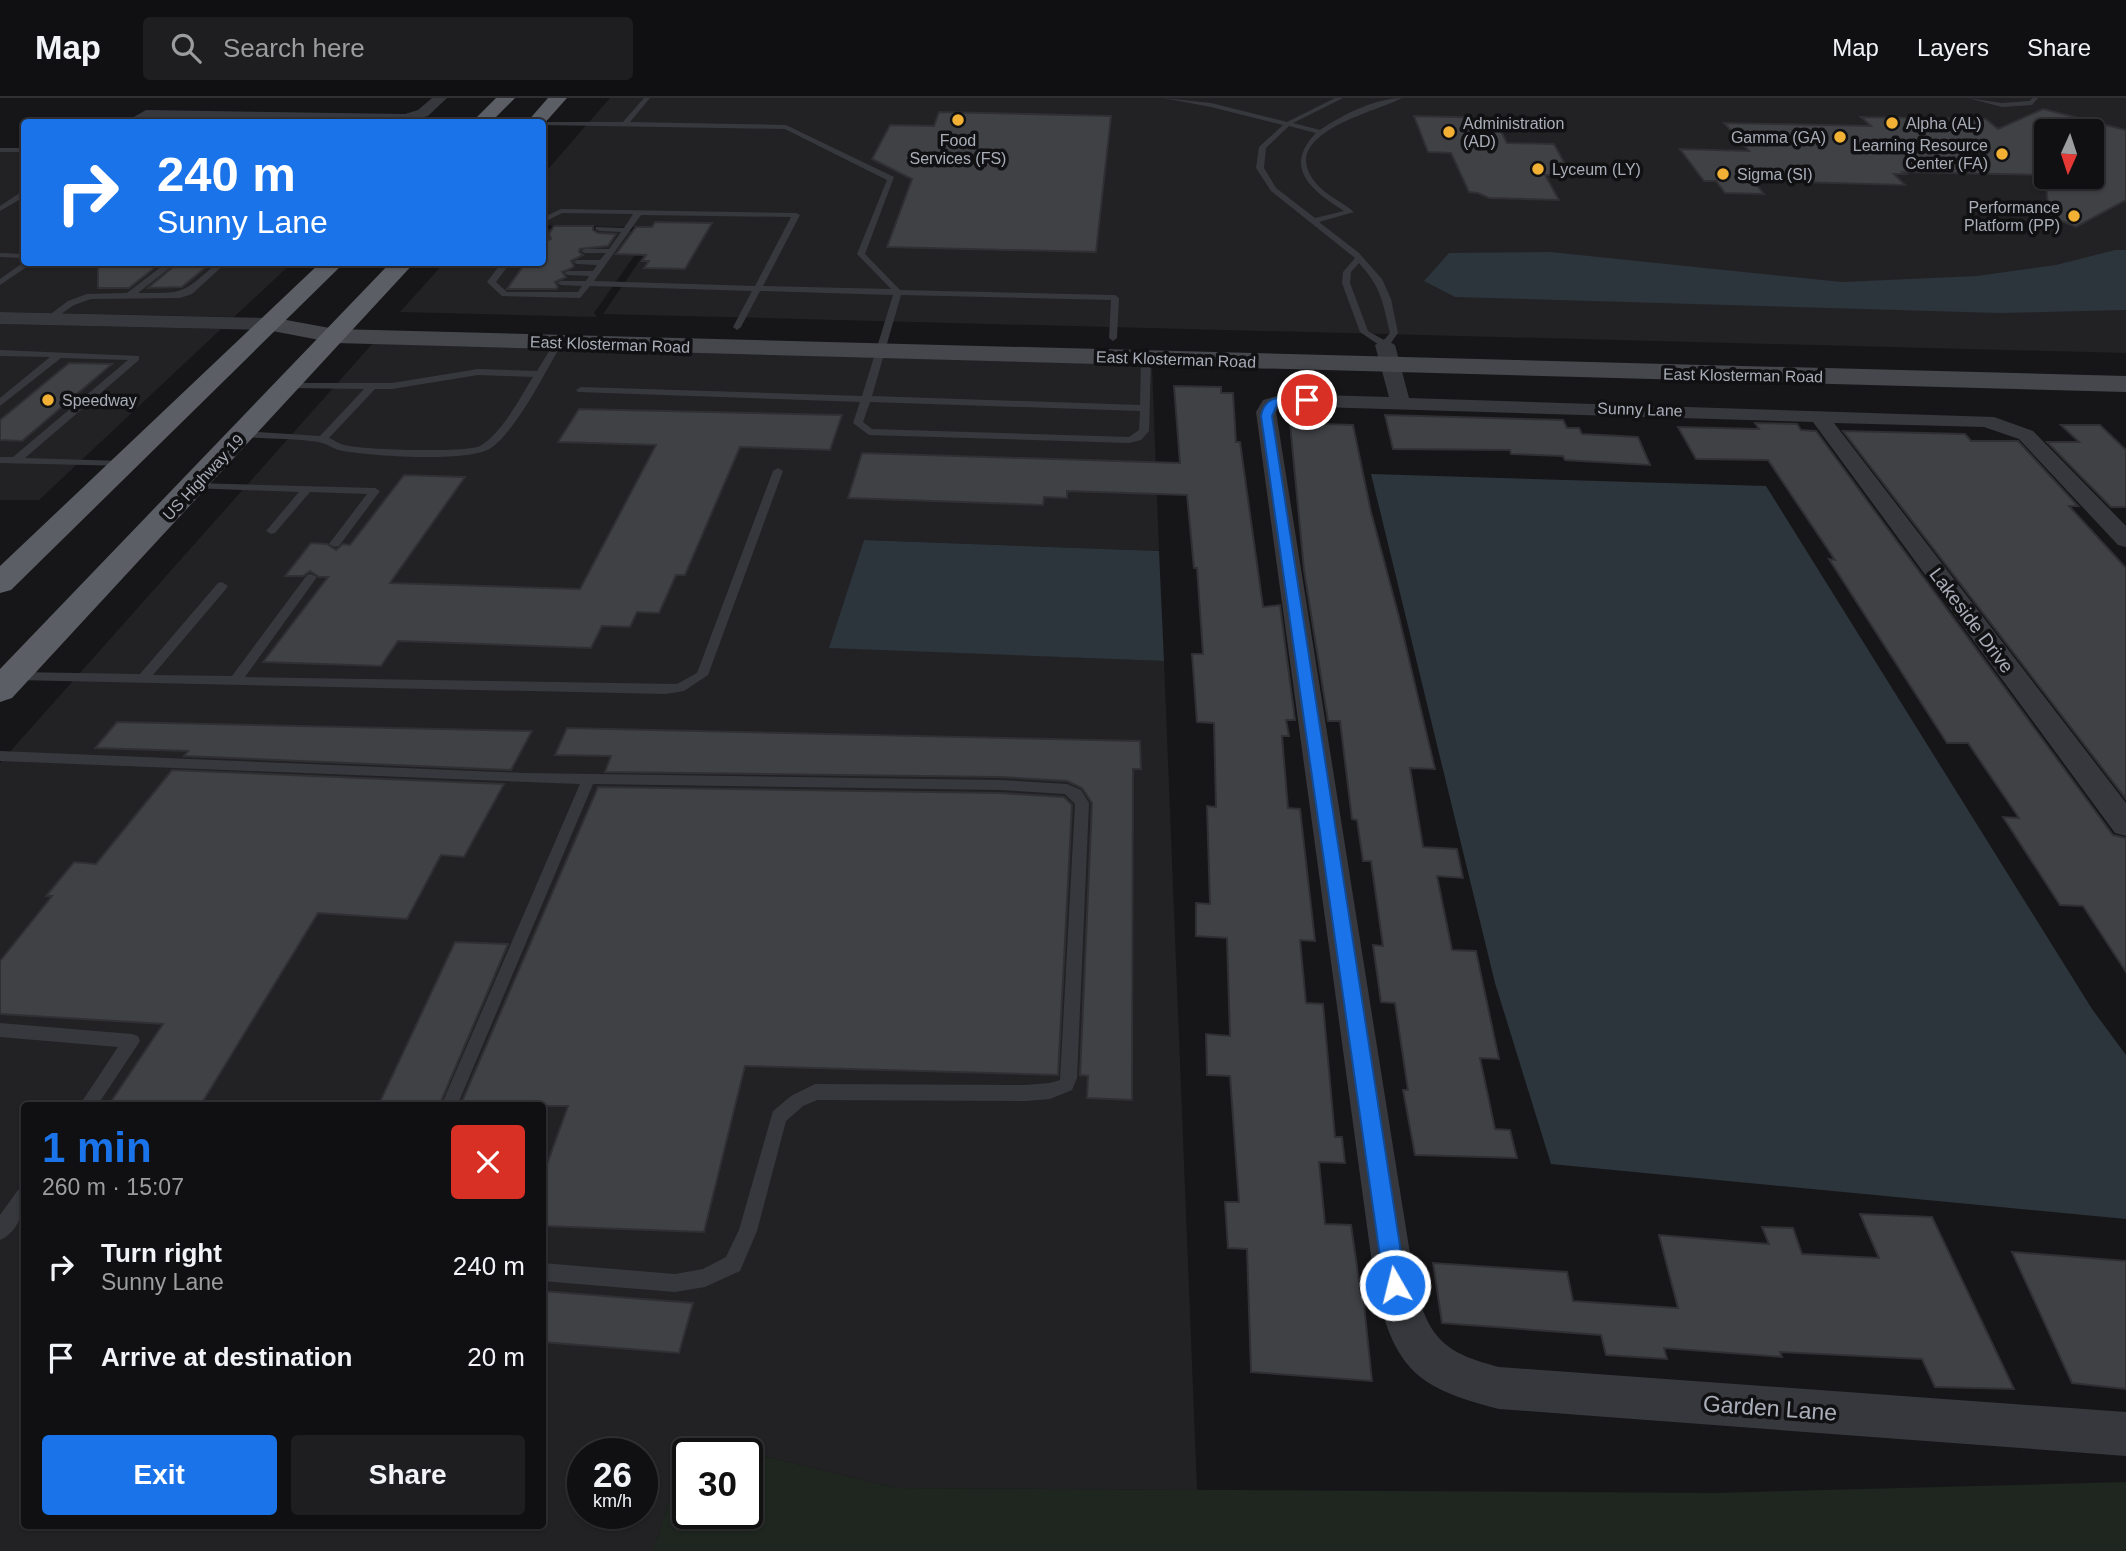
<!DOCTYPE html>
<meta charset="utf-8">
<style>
:root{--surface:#101012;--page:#1e1e20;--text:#f1f3f6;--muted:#9c9d9f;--line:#303032;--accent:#1a73e8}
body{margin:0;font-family:Arial,sans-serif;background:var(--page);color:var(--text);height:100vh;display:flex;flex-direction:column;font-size:26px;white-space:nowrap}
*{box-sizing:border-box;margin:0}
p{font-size:23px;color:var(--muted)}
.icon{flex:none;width:38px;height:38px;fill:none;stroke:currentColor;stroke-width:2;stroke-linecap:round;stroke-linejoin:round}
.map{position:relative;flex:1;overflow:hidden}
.drawer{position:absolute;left:21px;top:1004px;width:525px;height:427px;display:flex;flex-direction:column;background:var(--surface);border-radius:7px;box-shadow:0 2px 5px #0004,0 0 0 2px var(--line)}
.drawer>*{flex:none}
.hud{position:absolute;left:21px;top:21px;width:525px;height:147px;border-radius:7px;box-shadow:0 2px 5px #0004,0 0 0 2px var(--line);background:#1a73e8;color:#fff;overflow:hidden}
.needle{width:46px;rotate:183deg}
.tools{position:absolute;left:2034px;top:21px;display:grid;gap:14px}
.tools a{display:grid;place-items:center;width:70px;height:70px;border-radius:7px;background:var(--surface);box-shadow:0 2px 5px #0004,0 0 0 2px var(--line);font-size:35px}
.speed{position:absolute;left:567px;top:1340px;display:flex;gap:14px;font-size:35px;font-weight:700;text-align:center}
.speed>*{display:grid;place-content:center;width:91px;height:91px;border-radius:50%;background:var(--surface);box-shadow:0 2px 5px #0004,0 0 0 2px var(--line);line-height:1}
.speed small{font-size:18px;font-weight:400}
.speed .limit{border:4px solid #111;border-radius:10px;background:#fff;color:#111}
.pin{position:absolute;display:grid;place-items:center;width:60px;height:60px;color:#fff;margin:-30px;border:4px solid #fff;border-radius:50%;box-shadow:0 2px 7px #0007}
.me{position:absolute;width:77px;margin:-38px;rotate:352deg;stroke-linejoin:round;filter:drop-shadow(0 0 5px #0008)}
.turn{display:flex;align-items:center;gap:24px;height:147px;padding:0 21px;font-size:32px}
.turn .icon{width:91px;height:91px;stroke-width:2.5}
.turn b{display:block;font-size:49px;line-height:60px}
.round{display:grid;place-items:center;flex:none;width:74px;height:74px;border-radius:7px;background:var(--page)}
.head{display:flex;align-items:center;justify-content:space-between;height:119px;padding:0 21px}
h1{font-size:42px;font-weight:600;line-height:52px;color:var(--accent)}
.button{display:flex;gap:14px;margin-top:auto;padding:14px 21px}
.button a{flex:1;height:80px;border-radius:7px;background:var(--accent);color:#fff;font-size:28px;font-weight:600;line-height:80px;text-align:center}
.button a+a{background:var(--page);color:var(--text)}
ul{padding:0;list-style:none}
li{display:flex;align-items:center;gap:21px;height:91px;padding:0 21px}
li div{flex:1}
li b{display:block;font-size:26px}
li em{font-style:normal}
header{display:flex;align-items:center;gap:42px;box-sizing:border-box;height:98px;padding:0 35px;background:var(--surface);border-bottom:2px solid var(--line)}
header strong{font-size:33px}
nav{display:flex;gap:38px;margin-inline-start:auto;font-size:24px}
.search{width:490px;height:63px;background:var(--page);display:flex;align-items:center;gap:18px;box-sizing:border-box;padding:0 24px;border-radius:7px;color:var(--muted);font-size:26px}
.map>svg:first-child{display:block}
.built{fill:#222225;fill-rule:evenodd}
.green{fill:#1e261f;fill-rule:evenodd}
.water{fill:#2c353c}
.building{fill:#404145;stroke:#303034;stroke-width:2;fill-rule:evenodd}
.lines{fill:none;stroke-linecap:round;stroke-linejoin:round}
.service{fill:#37383d;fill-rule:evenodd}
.minor{fill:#37383d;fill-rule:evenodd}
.secondary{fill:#45474d;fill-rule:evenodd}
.trunk{fill:#5b5e65;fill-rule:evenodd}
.route{fill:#1a73e8;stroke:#114b97;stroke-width:2}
.poi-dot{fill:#f2b134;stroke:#111113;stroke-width:2.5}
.labels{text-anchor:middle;stroke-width:7;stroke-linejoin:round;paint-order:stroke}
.far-poi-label{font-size:16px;fill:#a8adb8;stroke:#111113;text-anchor:start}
.far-street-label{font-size:16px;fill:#a8adb8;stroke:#111113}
.street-label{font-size:19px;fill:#a8adb8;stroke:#111113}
.near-street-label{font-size:23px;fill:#a8adb8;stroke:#111113}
</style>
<header>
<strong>Map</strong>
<div class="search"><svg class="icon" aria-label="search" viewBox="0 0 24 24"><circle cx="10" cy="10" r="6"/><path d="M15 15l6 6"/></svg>Search here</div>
<nav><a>Map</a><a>Layers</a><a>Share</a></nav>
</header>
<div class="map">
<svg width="2126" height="1453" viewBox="0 0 2126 1453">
<rect width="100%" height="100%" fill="#161618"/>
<path class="built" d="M610,0H2126V255L603,216L662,130L543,127V77ZM2046,33H2091V79H2046Z
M0,53H24V164L292,165L234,219L0,214Z
M543,131L651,134L594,215L597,219L400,214L444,165L542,164Z
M0,226L221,231L39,402H0Z
M373,245L1152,267L1159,453L864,442L830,549L1164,563L1197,1392L896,1390L690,1340L653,1453H0V665ZM24,1008H542V1428H24ZM583,1356H642V1416H583Z"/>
<path class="green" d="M690,1340L896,1390L1716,1395L2126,1384V1453H653ZM688,1356H747V1416H688Z"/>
<path class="water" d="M2115,152H2126V212L2000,215L1455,199L1424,183L1449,155L1550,154L1842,184L1977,178L2056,167Z
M1371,376L1766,388L2092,911L2126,957V1121L1551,1066L1495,885Z
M864,442L1159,453L1164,563L829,550Z"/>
<path class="building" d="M2043,11L2126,32V102L2076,129L2049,118L2045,77L1903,74L1906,76H1894L1905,87L1761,83L1754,84L1764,96L1725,95L1716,83H1704L1680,51L1749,53L1724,25L1871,28L1861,19L1986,21L1998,31ZM2046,33H2091V79H2046Z
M939,14L1111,18L1096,154L887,149L912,81L872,61L890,27L934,28Z
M1414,18L1494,20L1507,45L1554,46L1571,77H1545L1559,102L1489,100L1478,95L1469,94L1451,55L1428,54Z
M655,124L712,125L685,171L644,170L649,163H642L646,157L616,156L636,129H652Z
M554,128H593V132L598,135L616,136L608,148L580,151L579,154L583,157L571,163L574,168L572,170L562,174L566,179L555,184L558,189L556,191H507L526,164H542V144L551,141L549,136Z
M98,164H162L129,190H98Z
M179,164H212L182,189L148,190Z
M69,265L112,266L22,343L0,342V322Z
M1174,288L1221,289V295H1233L1236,344H1240L1263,509L1280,507L1295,622H1286L1289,638H1282L1288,710L1300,711L1315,843L1300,842L1306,905L1323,906L1335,1039H1342L1345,1065L1319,1064L1325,1126L1351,1127L1361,1197H1363L1372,1283L1251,1274L1247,1151L1228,1150L1225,1104H1239L1230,978L1207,977L1206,936L1230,938L1227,840L1196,838V805L1210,806L1207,708L1216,709L1214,625L1197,624L1192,556H1203L1197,470H1194L1187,397L1067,393V400L1044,399L1043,407L848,400L862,355L1180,365Z
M579,311L842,317L830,352L740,349L685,477H676L659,515L637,514L630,529L602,528L591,550L398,543L381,568L263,564L328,479H319L310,473L303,478H285L311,445L327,446L336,452L343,446L350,447L404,377L465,379L390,485L580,491L656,347L558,344Z
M1385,317L1563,322L1567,330H1579L1582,336L1638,339L1650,367L1565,362L1563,358L1511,356L1510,352L1393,351Z
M1290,325L1353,327L1371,414L1399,519L1435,671L1410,670L1423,749L1457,751L1463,780L1437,778L1452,852L1476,853L1499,961L1480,960L1495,1031L1510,1032L1517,1060L1415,1057L1403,992H1408L1395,905L1381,904L1373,847L1383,848L1371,763H1363L1357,722L1352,721L1340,623H1328L1304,472Z
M1755,325L1797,326L1801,332L1816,333L2113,737L2126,740V874L2083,808L2060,807L2003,719L2019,720L1968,645H1947L1829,461L1835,462L1768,362L1696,361L1678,329L1759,331Z
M2061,327H2100L2126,352V409H2111L2047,344H2079Z
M1843,333L1965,336L1971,343H2018L2078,408H2069L2126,470V701Z
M117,624L532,633L511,672L184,658L188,653L95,650Z
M567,630L1140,643L1141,671H1133L1132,1002L1087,1000L1088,978L1080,977L1092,705L1082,690L1067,683L1000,679L605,674L611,658L555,657Z
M172,672L504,686L464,759L441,757L407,821L318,815L200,1008H108L163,926L0,916V863L52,798H46L74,764L96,766Z
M598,689L1000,695L1064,699L1072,707L1058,977L745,968L704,1134L542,1128V1080L568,1008H460Z
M455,844L508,846L439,1008H378Z
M1860,1116L1932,1119L2014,1291L1935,1289L1922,1261L1780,1254L1782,1259L1664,1250L1667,1261L1606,1257L1601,1237L1442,1225L1433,1165L1567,1174L1573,1203L1678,1210L1659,1137L1769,1146L1762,1129L1793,1130L1802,1156L1879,1160Z
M2012,1154L2126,1163V1291L2072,1285Z
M542,1193L693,1205L679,1255L542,1244Z"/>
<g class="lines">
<path class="service" d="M644,0H650L630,24L786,27L894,79L865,156L900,192L1115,197L1119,200L1117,240L1113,243L1109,240L1111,202L901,197L872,298L1140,307L1141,261L1146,258L1151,261L1149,333L1141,342L1129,345L869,337L853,325L860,304L578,294L576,292L581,289L862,298L893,197L760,193L741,229L737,232L733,229L752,193L590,188L580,200L502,198L487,184L502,164H511L496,184L507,194H578L582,188L561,187L557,185L561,183H586L589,178L568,177L564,175L568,173H593L597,167L577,166L573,164L577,162H600L606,155H585L581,153L585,151H609L621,134L599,133L595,131L596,129L624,130L633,116L562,115L542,125V120L561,111L796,115L800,117L763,188L891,191L857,156L887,82L785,31L542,27V24H539H623ZM641,117L791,119L755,188L594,183ZM870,304L1140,313L1139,332L1129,339L872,331L863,324Z
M1163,0L1211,5L1287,24L1335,0H1343L1293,25L1320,32C1342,17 1375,0 1402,0C1377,14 1276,35 1315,84C1325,97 1341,103 1354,114L1319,124L1359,155L1382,181L1391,201L1398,235L1388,249H1382L1360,234L1342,185L1343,174L1355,160L1271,93L1256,70L1259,49L1283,27L1211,9ZM1289,28L1316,35C1282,70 1312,93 1344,113L1315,120L1276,90L1264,70L1266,50ZM1359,165C1382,191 1382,202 1390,235L1384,242L1368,233L1350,185L1351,174Z
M1968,0L2002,5L2030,3L2032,0H2038L2032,7L2002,9Z
M0,50H24V54H0Z
M21,94H24V99L0,113V108Z
M542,138H548L549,140L542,142Z
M0,155L24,156V160L0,159Z
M24,164H34L0,187V181Z
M167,164H177L138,195C186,195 182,196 218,164H227L192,196L180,200L91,201L74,207L51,223L44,221L68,203L87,196L127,195Z
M556,242L563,244C545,274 518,330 491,350C470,365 370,358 343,353C334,352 327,345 318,344C293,340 268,341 243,339L238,336L243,333L320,338L364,291L289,290L286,289V285H392L478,271L537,273ZM478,277L533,279C521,298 501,337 480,348C466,355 362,352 344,347C339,346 334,342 329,340L375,291H392Z
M0,252L139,258V262L25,360L123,363L128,366L127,368L0,365V359H13L128,262L61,260L0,308V300L50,259L0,258Z
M778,370L783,373L708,577L684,593L666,596L15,582L9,578L15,574L140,576L218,485L222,484L228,488L226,491L153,577L232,578L307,477L311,476L317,479L245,579L677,586L697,575L773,373Z
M194,385L375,390L380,393L339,448L335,449L329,446L367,396L310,394L275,435L271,436L266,433L299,394L190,390L189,388Z
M0,653L524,675L1000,682L1067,686L1081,692L1089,705L1077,980L1072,992L1050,1001L1026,1003L817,1002L803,1008L786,1023L757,1133L740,1173L705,1189L675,1194L542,1183V1165L675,1176L703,1171L726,1159L739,1132L773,1013L791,998L815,986L1026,987L1050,985L1060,982L1075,706L1065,696L1000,692L593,686L457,1008H441L580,686L0,663Z
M0,925L132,936L138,938L140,943L97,1008H79L118,949L0,939Z
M24,1089C26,1108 20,1134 0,1142V1117L18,1092Z"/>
<path class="minor" d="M432,0H447L428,18L405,24L149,20L141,24H125L146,12L405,16L418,12Z
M0,214L270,220L279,226L270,232L0,226Z
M1385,241L1395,247L1409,300L1994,319L2033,333L2126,428V449L2118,447L2019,341L1984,329L1834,325L2126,705V738L2115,735L1813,324L1285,308L1278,310L1276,314L1415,1187C1429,1241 1445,1255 1499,1269L2126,1314V1358L1499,1311C1416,1290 1395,1271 1375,1187L1256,314L1263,302L1284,296L1389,299L1375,247Z"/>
<path class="secondary" d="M270,219L335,231L2126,278V294L335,245L262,231L258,226L262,221Z"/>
<path class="trunk" d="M496,0H515L491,24H472Z
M548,0H567L542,28V24H527Z
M321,164H345L11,492L0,495V468Z
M391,164H415L12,600L0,604V571Z"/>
</g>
<path class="route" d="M1307,299L1312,302L1311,304L1277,307L1272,318L1406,1187L1403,1194L1395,1197L1388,1194L1384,1187L1261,318C1265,294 1287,300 1307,299Z"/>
<g class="poi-dot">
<circle cx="958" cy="22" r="7"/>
<circle cx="1892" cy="25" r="7"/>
<circle cx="1449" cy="34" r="7"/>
<circle cx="1840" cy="39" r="7"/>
<circle cx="2002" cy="56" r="7"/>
<circle cx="1538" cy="71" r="7"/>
<circle cx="1723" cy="76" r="7"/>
<circle cx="2074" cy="118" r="7"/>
<circle cx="48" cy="302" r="7"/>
</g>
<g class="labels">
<g class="far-poi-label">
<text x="1463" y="31">Administration<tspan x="1463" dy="18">(AD)</tspan></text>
<text x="1906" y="31">Alpha (AL)</text>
<text x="1826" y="45" text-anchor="end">Gamma (GA)</text>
<text x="958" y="48" text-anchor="middle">Food<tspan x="958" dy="18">Services (FS)</tspan></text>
<text x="1988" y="53" text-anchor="end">Learning Resource<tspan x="1988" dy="18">Center (FA)</tspan></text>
<text x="1552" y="77">Lyceum (LY)</text>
<text x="1737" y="82">Sigma (SI)</text>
<text x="2060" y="115" text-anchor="end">Performance<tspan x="2060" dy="18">Platform (PP)</tspan></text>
<text x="62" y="308">Speedway</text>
</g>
<g class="far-street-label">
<text transform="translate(610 246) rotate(2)" y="6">East Klosterman Road</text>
<text transform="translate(1176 261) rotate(2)" y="6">East Klosterman Road</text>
<text transform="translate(1743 277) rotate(1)" y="6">East Klosterman Road</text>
<text transform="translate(1640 311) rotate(2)" y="6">Sunny Lane</text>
<text transform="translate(203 379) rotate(-47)" y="6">US Highway 19</text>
</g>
<g class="street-label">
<text transform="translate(1972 522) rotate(53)" y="7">Lakeside Drive</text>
</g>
<g class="near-street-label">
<text transform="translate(1770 1310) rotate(4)" y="8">Garden Lane</text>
</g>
</g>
</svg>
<div class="tools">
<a><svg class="needle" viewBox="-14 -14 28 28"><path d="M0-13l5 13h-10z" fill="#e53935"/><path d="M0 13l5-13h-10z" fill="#9c9d9f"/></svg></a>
</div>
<div class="speed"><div>26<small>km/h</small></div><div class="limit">30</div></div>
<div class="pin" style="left:1307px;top:302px;background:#d93025"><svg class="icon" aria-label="arrive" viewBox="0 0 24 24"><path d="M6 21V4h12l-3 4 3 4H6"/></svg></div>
<svg class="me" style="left:1395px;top:1187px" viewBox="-20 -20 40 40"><circle r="17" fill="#1a73e8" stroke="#fff" stroke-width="3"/><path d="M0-11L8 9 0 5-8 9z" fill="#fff"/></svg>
<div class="hud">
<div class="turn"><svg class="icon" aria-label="right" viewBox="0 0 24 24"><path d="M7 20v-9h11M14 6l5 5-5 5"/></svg><div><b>240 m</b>Sunny Lane</div></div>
</div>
<section class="drawer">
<div class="head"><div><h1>1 min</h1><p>260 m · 15:07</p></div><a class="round" style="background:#d93025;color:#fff"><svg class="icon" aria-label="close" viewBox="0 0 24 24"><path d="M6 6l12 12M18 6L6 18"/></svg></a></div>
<ul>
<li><svg class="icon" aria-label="right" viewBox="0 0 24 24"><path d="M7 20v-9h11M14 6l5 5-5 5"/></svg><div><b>Turn right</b><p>Sunny Lane</p></div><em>240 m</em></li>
<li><svg class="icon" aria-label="arrive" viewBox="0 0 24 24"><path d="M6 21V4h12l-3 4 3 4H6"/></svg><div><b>Arrive at destination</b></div><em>20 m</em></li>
</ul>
<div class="button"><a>Exit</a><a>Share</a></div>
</section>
</div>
